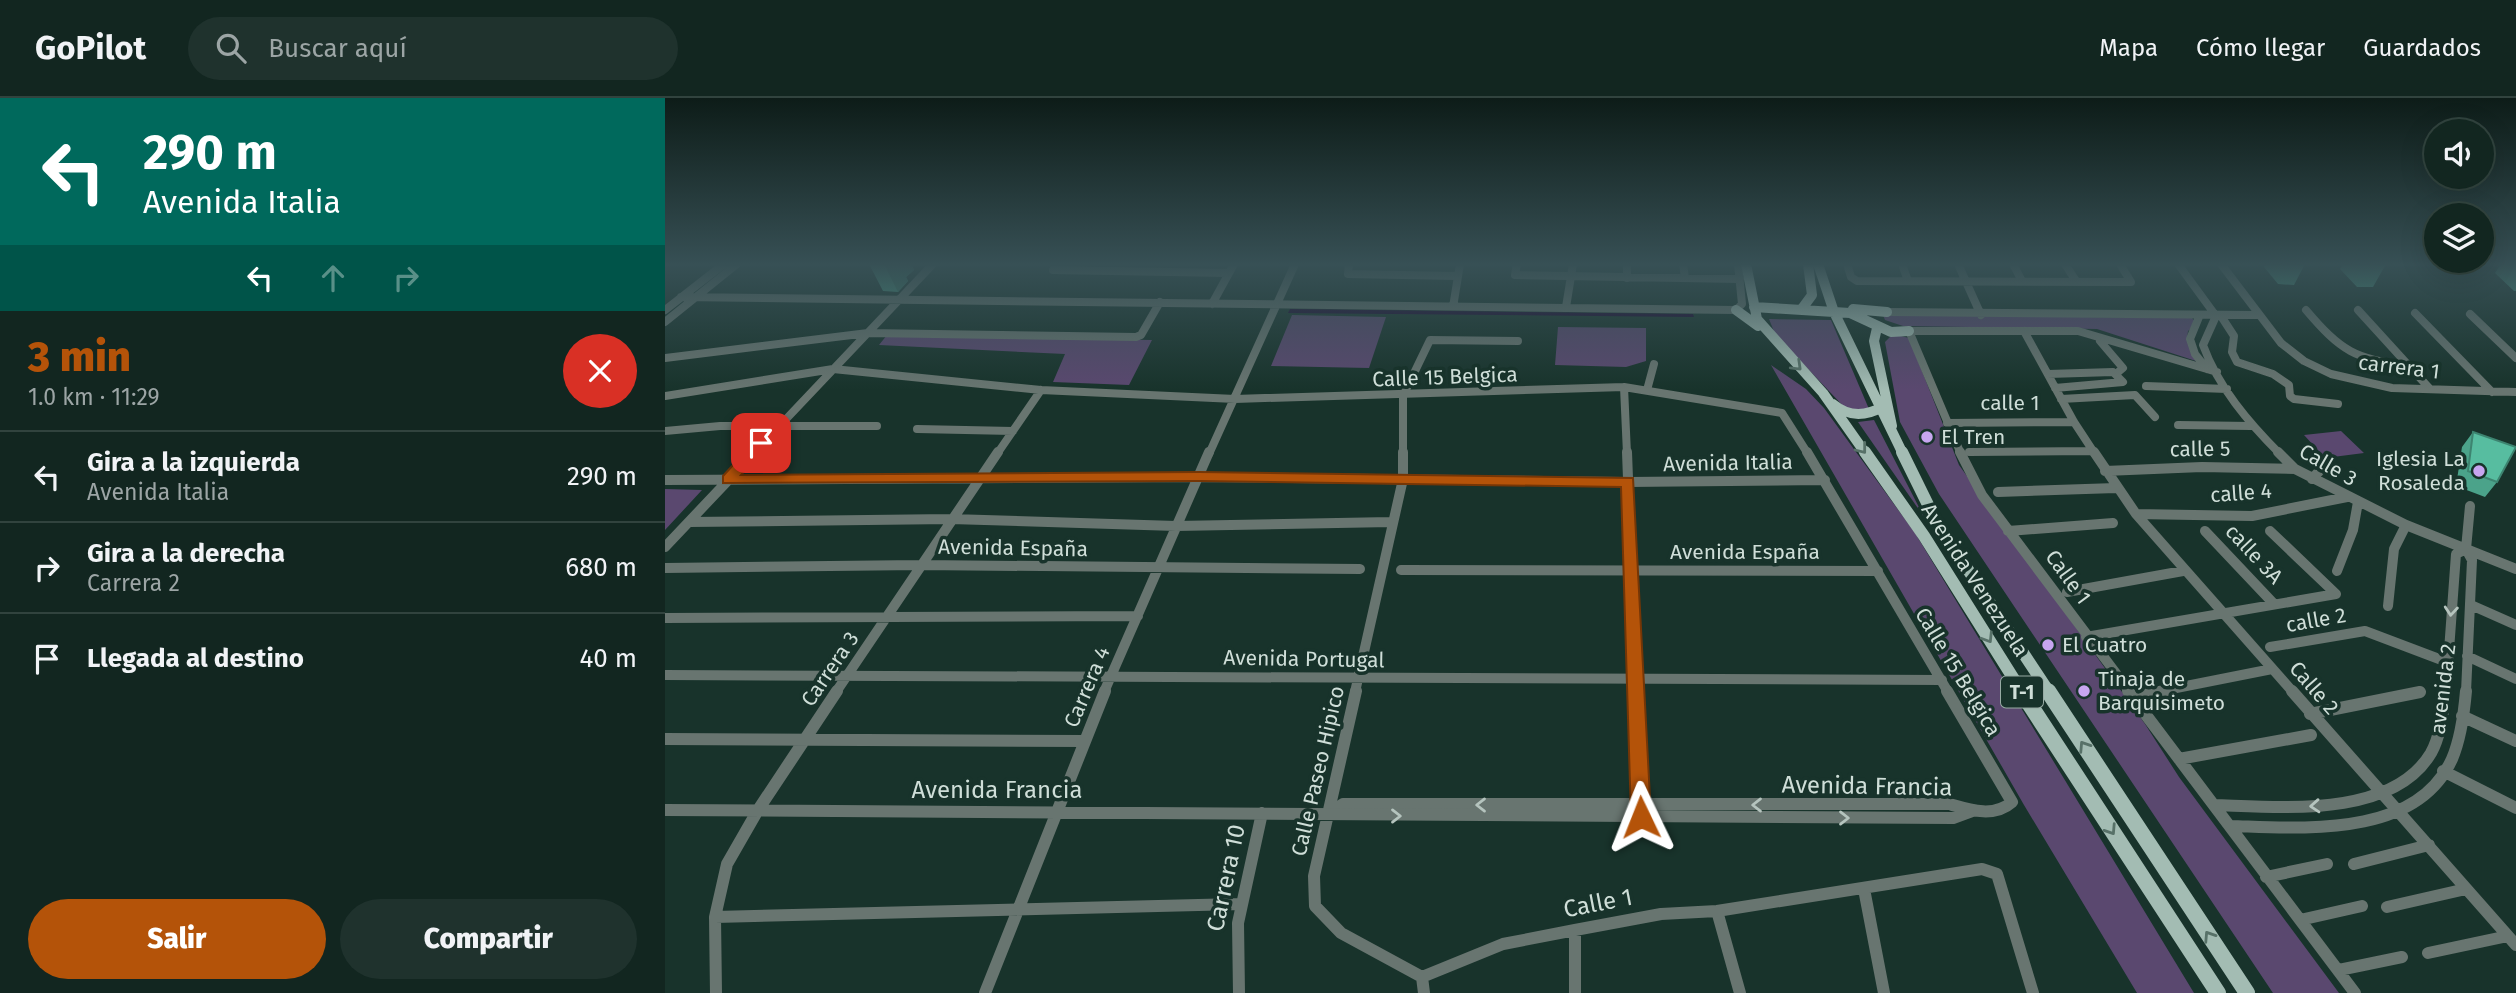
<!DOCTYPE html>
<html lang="es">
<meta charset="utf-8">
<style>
:root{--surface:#122620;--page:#1f322d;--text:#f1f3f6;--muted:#9ca5a5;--line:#31433e;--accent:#b45309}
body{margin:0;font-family:"Fira Sans",sans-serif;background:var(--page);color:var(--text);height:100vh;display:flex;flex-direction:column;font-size:26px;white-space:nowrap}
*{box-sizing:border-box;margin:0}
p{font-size:23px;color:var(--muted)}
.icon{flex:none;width:38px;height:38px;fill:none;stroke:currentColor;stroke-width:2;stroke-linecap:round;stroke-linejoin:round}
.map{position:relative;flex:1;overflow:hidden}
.sheet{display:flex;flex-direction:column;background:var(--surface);width:665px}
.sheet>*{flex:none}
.hud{background:#00695c;color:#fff;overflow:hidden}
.controls{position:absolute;left:1759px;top:21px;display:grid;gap:14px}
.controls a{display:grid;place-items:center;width:70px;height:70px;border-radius:50%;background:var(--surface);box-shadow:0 7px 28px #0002,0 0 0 2px var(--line);font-size:35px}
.pin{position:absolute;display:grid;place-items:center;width:60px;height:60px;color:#fff;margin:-30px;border-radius:14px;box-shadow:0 4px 10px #0006}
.me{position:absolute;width:77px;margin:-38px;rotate:358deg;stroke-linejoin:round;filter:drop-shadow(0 0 5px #0008)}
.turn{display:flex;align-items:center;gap:24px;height:147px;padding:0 28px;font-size:32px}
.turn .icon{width:91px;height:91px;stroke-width:2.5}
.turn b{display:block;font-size:49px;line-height:60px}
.lanes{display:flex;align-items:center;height:66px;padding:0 28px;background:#0003;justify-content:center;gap:35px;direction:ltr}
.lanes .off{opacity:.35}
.round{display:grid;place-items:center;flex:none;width:74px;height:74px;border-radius:37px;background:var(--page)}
.summary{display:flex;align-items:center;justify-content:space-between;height:119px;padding:0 28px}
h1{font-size:42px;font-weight:800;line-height:52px;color:var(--accent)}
.button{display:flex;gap:14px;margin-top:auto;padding:14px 28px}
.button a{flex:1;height:80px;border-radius:42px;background:var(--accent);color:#fff;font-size:28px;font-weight:800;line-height:80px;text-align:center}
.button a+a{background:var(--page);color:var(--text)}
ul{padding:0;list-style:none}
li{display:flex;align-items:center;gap:21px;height:91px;padding:0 28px;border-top:2px solid var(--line)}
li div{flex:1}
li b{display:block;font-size:26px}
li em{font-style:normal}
header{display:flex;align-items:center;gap:42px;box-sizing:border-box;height:98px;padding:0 35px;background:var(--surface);border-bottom:2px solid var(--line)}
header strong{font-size:33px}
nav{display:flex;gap:38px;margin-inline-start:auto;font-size:24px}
.search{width:490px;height:63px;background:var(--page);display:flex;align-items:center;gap:18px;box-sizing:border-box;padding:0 24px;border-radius:38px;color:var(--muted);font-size:26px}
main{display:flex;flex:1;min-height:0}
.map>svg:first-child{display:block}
.green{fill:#5a486f}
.water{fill:#1a022e}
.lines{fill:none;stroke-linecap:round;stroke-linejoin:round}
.minor-far2{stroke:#687570;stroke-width:8}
.minor-far1{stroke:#687570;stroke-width:10}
.minor{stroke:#687570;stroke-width:12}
.major-far2{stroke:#a3bcb3;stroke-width:10}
.major-far1{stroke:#a3bcb3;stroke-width:12}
.major{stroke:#a3bcb3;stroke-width:16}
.wall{fill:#4ba38a}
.shaded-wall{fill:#3d8470}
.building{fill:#57bda0;stroke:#3d8470;stroke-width:2}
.oneway{stroke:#577168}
.oneway2{stroke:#b5c4be}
.route{fill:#b45309;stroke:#753606;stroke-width:2}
.poi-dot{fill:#c7a6f0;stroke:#18332b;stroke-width:2.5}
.labels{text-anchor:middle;stroke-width:7;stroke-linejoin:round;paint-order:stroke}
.shield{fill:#18332b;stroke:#98aba4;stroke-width:2}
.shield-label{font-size:19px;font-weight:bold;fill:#cfded8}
.street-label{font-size:21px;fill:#cfded8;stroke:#18332b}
.poi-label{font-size:21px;fill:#cfded8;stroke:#18332b;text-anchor:start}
.near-street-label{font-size:24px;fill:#cfded8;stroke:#18332b}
</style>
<header>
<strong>GoPilot</strong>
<div class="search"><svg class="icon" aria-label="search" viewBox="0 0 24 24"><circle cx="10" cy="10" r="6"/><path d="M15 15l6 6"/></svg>Buscar aquí</div>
<nav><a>Mapa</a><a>Cómo llegar</a><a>Guardados</a></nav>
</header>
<main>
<section class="sheet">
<div class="hud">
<div class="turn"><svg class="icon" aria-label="left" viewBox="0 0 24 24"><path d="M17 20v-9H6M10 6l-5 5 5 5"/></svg><div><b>290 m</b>Avenida Italia</div></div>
<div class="lanes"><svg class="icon" aria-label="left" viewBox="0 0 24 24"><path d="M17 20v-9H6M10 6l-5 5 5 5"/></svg><svg class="icon off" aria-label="ahead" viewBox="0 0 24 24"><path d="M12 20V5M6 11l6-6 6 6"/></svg><svg class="icon off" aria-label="right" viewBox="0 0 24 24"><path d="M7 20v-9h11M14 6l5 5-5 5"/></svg></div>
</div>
<div class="summary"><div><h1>3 min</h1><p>1.0 km · 11:29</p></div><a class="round" style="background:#d93025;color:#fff"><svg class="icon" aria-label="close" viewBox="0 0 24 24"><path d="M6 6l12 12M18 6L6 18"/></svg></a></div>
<ul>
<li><svg class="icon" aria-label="left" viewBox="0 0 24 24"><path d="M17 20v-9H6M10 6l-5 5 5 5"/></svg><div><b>Gira a la izquierda</b><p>Avenida Italia</p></div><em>290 m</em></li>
<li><svg class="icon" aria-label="right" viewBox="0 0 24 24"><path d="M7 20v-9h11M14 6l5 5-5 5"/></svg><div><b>Gira a la derecha</b><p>Carrera 2</p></div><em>680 m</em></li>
<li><svg class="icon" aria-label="arrive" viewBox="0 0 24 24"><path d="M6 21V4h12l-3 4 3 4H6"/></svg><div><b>Llegada al destino</b></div><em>40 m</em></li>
</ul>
<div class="button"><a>Salir</a><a>Compartir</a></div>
</section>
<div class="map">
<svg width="1851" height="895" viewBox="0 0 1851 895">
<rect width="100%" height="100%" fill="#18332b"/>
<path class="green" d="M627,217L721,219L704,270L606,268Z
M1218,217L1527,220L1532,226L1523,233L1522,241L1531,263L1432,231L1238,228L1220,222Z
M1104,221L1166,222L1204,311H1181L1110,236Z
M893,229L981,230V263L961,269L890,267Z
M1228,236L1244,240L1294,367L1480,626L1514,679L1674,895H1608L1274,396L1235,324L1220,244Z
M222,237L487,242L464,287L388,284L400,256L214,247Z
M1106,267L1141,291L1159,310L1250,435L1529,895H1472L1359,707Z
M1209,322L1259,419L1193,324Z
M1676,333L1699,355L1660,360L1639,337Z
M0,391L37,392L0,432Z"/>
<path class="water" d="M625,211L1028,216L1029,219L623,215Z"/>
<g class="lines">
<path class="minor-far2" d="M684,166L683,176L792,178
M852,166L850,177L1075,181
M962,166V180
M1018,166L1020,180
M1182,166L1186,179L1192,183L1466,184L1455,166
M1237,166L1243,183
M1293,166L1316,217
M1348,166L1357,183
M1400,166L1411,183
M1513,166L1551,218L1538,247C1553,289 1584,325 1615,356
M1556,166L1616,245L1639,263L1666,276L1727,290L1851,294
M388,172L564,175
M16,199L1071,212L1077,206L1073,166
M547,206L569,166
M788,209L795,166
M901,209L908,166
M0,212L59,166
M1641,212C1675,252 1691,263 1744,267
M1693,212L1765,291
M1222,214L1594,217
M1750,215L1827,294
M1805,216L1851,260
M1556,218L1569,238L1567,254L1572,264L1608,276L1624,287L1625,298L1629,301L1673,306
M1534,219L1525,241L1530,256L1542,271
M0,224L72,166
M1359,233L1409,324L1430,356
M1435,243L1458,270L1452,275
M0,260L203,235L471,239L476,237L495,204
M1383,276L1448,274L1458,284L1390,290
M1481,288L1562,291
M959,289L962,356
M982,292L989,266
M0,298L168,271L376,292L570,301L959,289L1117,315L1143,356
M1396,301L1470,297L1490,319
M1282,325L1409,324
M1513,327L1586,328
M252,331L348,333
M0,333L55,328H212
M1304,354L1428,353
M88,356L268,166
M332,356L376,292
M544,356L630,166
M738,356V298L765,242L853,243
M1296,356L1244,233H1413L1552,274"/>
<path class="minor-far1" d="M962,354L971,594
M1142,354L1283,594
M1295,354L1317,397L1465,594
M1429,354L1471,416L1628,594
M1613,354L1630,371L1741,427L1851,471
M1440,373L1537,369L1630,371
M1647,381L1659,368
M0,382L534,379L963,384L1160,382
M1333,394L1451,390
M1471,416L1587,418L1682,399
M24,424L286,421L511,428L726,424
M1343,433L1448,425
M1540,433L1609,506
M0,449L90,354
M1801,451L1805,408
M1801,451L1807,462L1801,594
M0,470L255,467L695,471
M736,472L1213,473
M1672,473L1688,432L1693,404
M1402,494L1518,473
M1806,507L1851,527
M1723,508L1729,451L1741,427
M0,520L473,518
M1421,539L1671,496L1605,433
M1605,549L1700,533L1782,564
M1802,558L1851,581
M0,577L1277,582
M171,594L333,354
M439,594L544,354
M690,594L738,381V354
M1491,594L1607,571
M1781,594L1791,456L1801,451"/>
<path class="minor" d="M691,593L649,778L650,808L676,835L757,879L759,895
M971,593L976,711
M1463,593L1690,895
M1627,593L1851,847
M1478,597L1500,593
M1645,616L1755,594
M1797,618L1851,643
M0,641L420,643
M1514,661L1646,637
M1778,673L1851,710
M1549,707C1613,709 1727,721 1766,655C1776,637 1778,613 1781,593
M0,712L1288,720L1307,713
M664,715L678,706H1284C1305,712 1329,720 1347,704L1282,593
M1566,728C1636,730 1751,741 1787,661C1796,640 1799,616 1801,593
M1689,766L1764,747
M1601,779L1662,766
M1199,791L1219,895
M1722,809L1801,791
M1052,813L1075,895
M50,819L574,806
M1635,822L1697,808
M910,832V895
M1763,855L1843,838
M1674,872L1737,859
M757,879L838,846L910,832L996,816L1052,813L1317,771L1332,776L1368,895
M51,895L50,819L62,766L93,712L172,593
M320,895L440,593
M574,895L573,825L597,715"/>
<path class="major-far2" d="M1081,166L1092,221L1158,295L1201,356
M1153,166L1169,214L1238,356
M1089,209L1185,215L1226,234L1244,233
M1188,211L1222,214
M1071,212L1093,228
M1136,212L1147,197L1143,166
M1212,230L1209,243L1227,328
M1168,306C1185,320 1201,318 1220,308"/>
<path class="major-far1" d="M1200,354L1259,438L1357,594
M1237,354L1272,425L1384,594"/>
<path class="major" d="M1356,593L1553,895
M1383,593L1582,895"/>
</g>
<path class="wall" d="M204,166H246L249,172L241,179L243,183L233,194L218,193Z
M1600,166H1640L1629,187L1613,186L1599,169Z
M1678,166H1721L1708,189H1692L1675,171Z
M1836,166H1851V193H1849L1830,175Z
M1808,334L1832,384L1820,399L1791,388L1797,349Z"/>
<path class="shaded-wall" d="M219,166H246L249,172L241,179L243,183L233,194Z"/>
<path class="building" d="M1808,334L1851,349L1832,384L1803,373Z"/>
<defs><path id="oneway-chevron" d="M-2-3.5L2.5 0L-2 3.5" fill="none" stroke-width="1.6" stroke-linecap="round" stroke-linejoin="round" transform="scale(1.75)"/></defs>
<g class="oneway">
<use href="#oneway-chevron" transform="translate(1132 268) rotate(44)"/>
<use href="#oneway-chevron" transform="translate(1197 351) rotate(52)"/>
<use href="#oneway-chevron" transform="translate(1323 540) rotate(58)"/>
<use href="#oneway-chevron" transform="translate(1419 648) rotate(-123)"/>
<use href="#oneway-chevron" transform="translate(1446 732) rotate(57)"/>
<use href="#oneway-chevron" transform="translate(1544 838) rotate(-123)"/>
</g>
<g class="oneway2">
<use href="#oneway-chevron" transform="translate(1786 513) rotate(95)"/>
<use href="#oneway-chevron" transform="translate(816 707) rotate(-180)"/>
<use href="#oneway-chevron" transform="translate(1092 707) rotate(180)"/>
<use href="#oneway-chevron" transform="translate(1650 708) rotate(176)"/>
<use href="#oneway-chevron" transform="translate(731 718)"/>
<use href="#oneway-chevron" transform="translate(1179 720)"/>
</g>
<linearGradient id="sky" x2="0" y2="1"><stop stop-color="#0d1c18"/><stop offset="0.57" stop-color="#375055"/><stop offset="1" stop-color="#375055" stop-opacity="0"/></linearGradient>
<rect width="1851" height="292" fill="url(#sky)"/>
<path class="route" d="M96,341L104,345L76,377L534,374L968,380L986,719L983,725L976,728L969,725L966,719L956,389L534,383L58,385V378L91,342Z"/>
<g class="poi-dot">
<circle cx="1262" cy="339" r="7"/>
<circle cx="1814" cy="373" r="7"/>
<circle cx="1383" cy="547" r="7"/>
<circle cx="1419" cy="593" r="7"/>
</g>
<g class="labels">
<rect class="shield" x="1336" y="578.5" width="42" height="31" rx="5"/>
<g class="shield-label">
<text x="1357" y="601">T-1</text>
</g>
<g class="street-label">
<text transform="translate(1734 269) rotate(7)" y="7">carrera 1</text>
<text transform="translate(780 279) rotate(-2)" y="7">Calle 15 Belgica</text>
<text x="1345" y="312">calle 1</text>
<text transform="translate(1535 351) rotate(-1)" y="7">calle 5</text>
<text transform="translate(1063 365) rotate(-1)" y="7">Avenida Italia</text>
<text transform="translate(1663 367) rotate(30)" y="7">Calle 3</text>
<text transform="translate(1576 395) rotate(-4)" y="7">calle 4</text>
<text transform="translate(348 450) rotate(1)" y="7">Avenida España</text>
<text x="1080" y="461">Avenida España</text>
<text transform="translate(1589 456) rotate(47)" y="7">calle 3A</text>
<text transform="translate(1403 479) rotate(54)" y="7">Calle 1</text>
<text transform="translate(1310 482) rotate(57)" y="7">Avenida Venezuela</text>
<text transform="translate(1651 522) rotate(-10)" y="7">calle 2</text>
<text transform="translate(639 561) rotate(1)" y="7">Avenida Portugal</text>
<text transform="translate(165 571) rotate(-56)" y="7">Carrera 3</text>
<text transform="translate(1293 574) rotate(59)" y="7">Calle 15 Belgica</text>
<text transform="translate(422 589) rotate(-67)" y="7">Carrera 4</text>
<text transform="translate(1649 590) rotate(49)" y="7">Calle 2</text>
<text transform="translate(1778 591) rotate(-83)" y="7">avenida 2</text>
<text transform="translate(653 673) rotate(-77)" y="7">Calle Paseo Hipico</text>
</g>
<g class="poi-label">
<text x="1276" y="346">El Tren</text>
<text x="1800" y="368" text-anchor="end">Iglesia La<tspan x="1800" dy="24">Rosaleda</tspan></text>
<text x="1397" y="554">El Cuatro</text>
<text x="1433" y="588">Tinaja de<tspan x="1433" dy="24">Barquisimeto</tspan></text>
</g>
<g class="near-street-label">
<text transform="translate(1202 688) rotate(1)" y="8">Avenida Francia</text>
<text x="332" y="700">Avenida Francia</text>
<text transform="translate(561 780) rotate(-78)" y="8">Carrera 10</text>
<text transform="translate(933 805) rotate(-11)" y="8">Calle 1</text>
</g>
</g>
</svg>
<div class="controls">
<a><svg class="icon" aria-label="sound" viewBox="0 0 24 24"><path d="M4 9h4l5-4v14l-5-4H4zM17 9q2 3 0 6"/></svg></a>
<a><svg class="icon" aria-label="layers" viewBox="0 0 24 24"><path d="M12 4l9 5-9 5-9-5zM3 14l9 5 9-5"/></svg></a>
</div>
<div class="pin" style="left:96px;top:345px;background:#d93025"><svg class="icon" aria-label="arrive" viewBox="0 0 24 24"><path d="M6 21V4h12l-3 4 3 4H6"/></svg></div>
<svg class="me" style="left:976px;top:719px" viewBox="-20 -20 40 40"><path d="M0-17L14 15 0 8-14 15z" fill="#b45309" stroke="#fff" stroke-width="4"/></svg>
</div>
</main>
